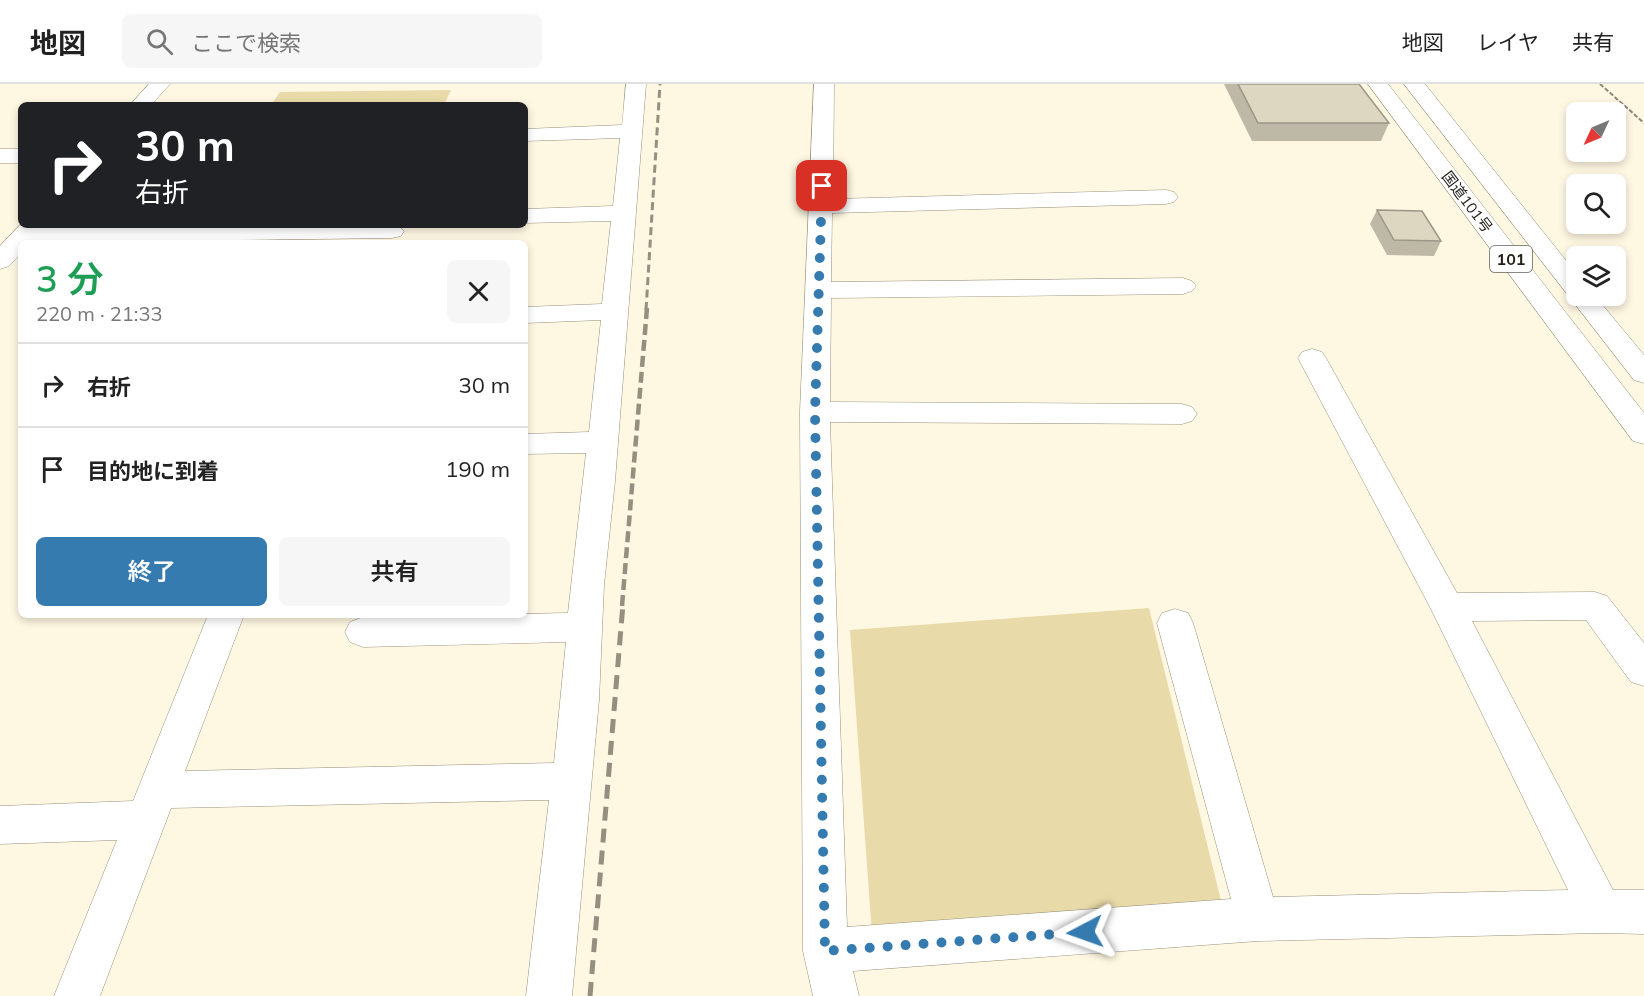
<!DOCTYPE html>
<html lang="ja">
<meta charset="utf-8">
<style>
:root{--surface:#fff;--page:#f6f6f6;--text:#222;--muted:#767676;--line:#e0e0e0;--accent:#367bb0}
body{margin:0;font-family:Mulish,"Noto Sans JP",sans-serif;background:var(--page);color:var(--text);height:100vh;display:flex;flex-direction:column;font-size:22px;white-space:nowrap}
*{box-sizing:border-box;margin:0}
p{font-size:20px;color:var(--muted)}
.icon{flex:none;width:33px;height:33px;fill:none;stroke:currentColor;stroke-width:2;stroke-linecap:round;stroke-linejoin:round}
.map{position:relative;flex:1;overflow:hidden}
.sheet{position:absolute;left:18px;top:156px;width:510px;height:378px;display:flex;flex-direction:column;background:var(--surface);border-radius:9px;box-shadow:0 3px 9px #0003}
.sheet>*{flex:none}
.top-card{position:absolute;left:18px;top:18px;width:510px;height:126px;border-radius:9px;box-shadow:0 3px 9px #0003;background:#202124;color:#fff;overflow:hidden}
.needle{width:39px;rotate:226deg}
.controls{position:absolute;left:1566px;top:18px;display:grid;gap:12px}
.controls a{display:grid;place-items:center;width:60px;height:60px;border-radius:9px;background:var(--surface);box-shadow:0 3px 9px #0003;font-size:30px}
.pin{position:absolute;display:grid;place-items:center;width:51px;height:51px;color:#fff;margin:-26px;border-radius:12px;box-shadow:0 3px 9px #0006}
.me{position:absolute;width:66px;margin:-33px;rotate:266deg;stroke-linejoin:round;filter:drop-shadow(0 0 4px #0008)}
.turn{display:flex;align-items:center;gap:21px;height:126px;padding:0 18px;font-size:27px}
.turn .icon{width:78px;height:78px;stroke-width:2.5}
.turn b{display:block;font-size:42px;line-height:51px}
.round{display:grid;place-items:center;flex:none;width:63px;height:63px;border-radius:9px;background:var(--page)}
.headline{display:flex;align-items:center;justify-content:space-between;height:102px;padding:0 18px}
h1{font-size:36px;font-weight:600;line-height:45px;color:#1e9e55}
.primary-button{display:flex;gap:12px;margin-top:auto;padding:12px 18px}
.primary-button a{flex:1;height:69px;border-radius:9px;background:var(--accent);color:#fff;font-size:24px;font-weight:600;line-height:69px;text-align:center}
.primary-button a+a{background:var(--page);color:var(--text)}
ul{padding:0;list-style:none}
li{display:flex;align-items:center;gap:18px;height:84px;padding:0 18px;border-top:2px solid var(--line)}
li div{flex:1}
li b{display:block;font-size:22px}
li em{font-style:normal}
header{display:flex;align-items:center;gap:36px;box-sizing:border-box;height:84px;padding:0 30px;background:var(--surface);border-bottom:2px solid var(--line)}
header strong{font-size:28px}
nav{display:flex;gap:33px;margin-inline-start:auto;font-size:21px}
.search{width:420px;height:54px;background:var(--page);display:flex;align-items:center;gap:15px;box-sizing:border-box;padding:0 21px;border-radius:9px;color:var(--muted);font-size:22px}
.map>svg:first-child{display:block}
.green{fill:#e9daa9}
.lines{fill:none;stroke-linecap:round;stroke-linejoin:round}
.minor-casing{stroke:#968f7b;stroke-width:1}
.highway-casing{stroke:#968f7b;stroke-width:1}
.path{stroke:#8c8779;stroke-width:2;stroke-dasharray:4.5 2;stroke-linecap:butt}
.minor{fill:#fff;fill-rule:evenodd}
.highway{fill:#fff;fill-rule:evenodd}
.rail-far2{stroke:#948f80;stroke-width:3;stroke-dasharray:8 4.5;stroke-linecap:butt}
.rail-far1{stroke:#948f80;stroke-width:4.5;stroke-dasharray:11 5;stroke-linecap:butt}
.rail{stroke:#948f80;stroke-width:5;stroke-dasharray:14 8;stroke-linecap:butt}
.wall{fill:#beb8a6}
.building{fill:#ddd6c1;stroke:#9b9687;stroke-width:1.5}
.route{stroke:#367bb0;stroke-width:10;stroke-dasharray:0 18}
.labels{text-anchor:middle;stroke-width:4.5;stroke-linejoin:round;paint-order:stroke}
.far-street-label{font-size:15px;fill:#211f17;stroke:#fff}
.shield{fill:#fff;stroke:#64625d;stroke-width:1.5}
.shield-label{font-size:16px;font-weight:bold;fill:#211f17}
</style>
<header>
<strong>地図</strong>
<div class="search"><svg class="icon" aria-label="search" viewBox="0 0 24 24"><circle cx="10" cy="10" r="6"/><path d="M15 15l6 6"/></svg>ここで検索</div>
<nav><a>地図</a><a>レイヤ</a><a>共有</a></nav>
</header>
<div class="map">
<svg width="1644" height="912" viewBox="0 0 1644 912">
<rect width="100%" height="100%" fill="#fef7e2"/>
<path class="green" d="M451,6L444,21H271L280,8Z
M1149,524L1226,837L873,864L850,546Z"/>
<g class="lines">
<defs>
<path id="minor" d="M149,0H170L151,21H130Z
M626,0H646L615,397L604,501L599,616L572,912H526L549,716L171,724L100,912H54L117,756L0,760V722L133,717L208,531H244L185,687L554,679L566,558L363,563L350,558L345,548L350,538L363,533L568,529L586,369L525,370V350L589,348L601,236L525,239V223L602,220L611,137L525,139V125L613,122L620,54L525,57V45L622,41Z
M814,0H834L833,115L1166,106L1174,108L1178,113L1174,118L1166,120L832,129L831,198L1183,194L1192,197L1196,202L1192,207L1183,210L831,214L830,318L1182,320L1192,323L1197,330L1192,337L1182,340L830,338L847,843L1231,815L1157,539L1162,529L1175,525L1188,529L1193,539L1273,813L1568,806L1431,525L1298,274L1302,268L1312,265L1322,268L1326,274L1457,509L1595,508L1607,512L1644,559V602L1631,598L1586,536L1472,537L1613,806H1644V850L1601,849L1258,857L853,887L859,912H813L803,867L800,328Z
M0,65H21V79H0Z
M21,140L45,141L43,144L397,141L404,147L401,152L392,154L21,159V169L9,182L0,185V162Z"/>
<path id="highway" d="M1368,0H1388L1644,329V360L1633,357Z
M1404,0H1425L1576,189V212H1595L1644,271V299L1634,296Z"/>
</defs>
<use href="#minor" class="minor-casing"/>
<use href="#highway" class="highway-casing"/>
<path class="path" d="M1600,0L1644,39"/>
<use href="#minor" class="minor"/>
<use href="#highway" class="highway"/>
<path class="rail-far2" d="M646,226L660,0"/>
<path class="rail-far1" d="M622,522L647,224"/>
<path class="rail" d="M590,912L623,520"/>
</g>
<path class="wall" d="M1224,0H1359L1389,39L1381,57H1252Z
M1377,126L1441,157L1434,172L1387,171L1370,140Z"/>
<path class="building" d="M1238,0H1359L1389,39H1258Z
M1377,126L1422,127L1441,157L1394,156Z"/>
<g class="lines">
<path class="route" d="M822,102L815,328L825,867L1085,848"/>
</g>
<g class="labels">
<g class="far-street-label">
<text transform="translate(1467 118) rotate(53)" y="5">国道101号</text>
</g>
<rect class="shield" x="1490" y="162" width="42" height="26" rx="4.5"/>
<g class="shield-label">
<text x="1511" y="181">101</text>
</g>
</g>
</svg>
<div class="controls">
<a><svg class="needle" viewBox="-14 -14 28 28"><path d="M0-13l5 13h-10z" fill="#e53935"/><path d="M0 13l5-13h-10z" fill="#767676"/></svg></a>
<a><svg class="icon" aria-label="search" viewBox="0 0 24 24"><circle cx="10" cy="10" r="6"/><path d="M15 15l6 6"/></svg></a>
<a><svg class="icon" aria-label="layers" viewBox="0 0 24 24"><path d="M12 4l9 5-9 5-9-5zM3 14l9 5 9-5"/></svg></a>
</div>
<div class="pin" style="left:822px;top:102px;background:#d93025"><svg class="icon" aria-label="arrive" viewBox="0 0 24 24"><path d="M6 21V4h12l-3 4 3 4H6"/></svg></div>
<svg class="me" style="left:1085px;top:848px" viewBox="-20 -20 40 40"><path d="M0-17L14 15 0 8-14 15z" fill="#367bb0" stroke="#fff" stroke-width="4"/></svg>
<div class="top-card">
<div class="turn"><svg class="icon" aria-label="right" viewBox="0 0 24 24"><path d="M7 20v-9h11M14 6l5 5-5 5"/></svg><div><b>30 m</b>右折</div></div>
</div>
<section class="sheet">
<div class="headline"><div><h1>3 分</h1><p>220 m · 21:33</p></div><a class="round"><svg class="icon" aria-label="close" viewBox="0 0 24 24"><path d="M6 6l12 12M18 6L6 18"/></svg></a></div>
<ul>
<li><svg class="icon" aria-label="right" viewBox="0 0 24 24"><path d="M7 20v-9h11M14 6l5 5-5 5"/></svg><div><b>右折</b></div><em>30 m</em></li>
<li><svg class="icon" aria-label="arrive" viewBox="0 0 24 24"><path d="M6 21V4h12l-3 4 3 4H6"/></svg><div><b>目的地に到着</b></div><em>190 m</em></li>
</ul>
<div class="primary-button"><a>終了</a><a>共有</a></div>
</section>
</div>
